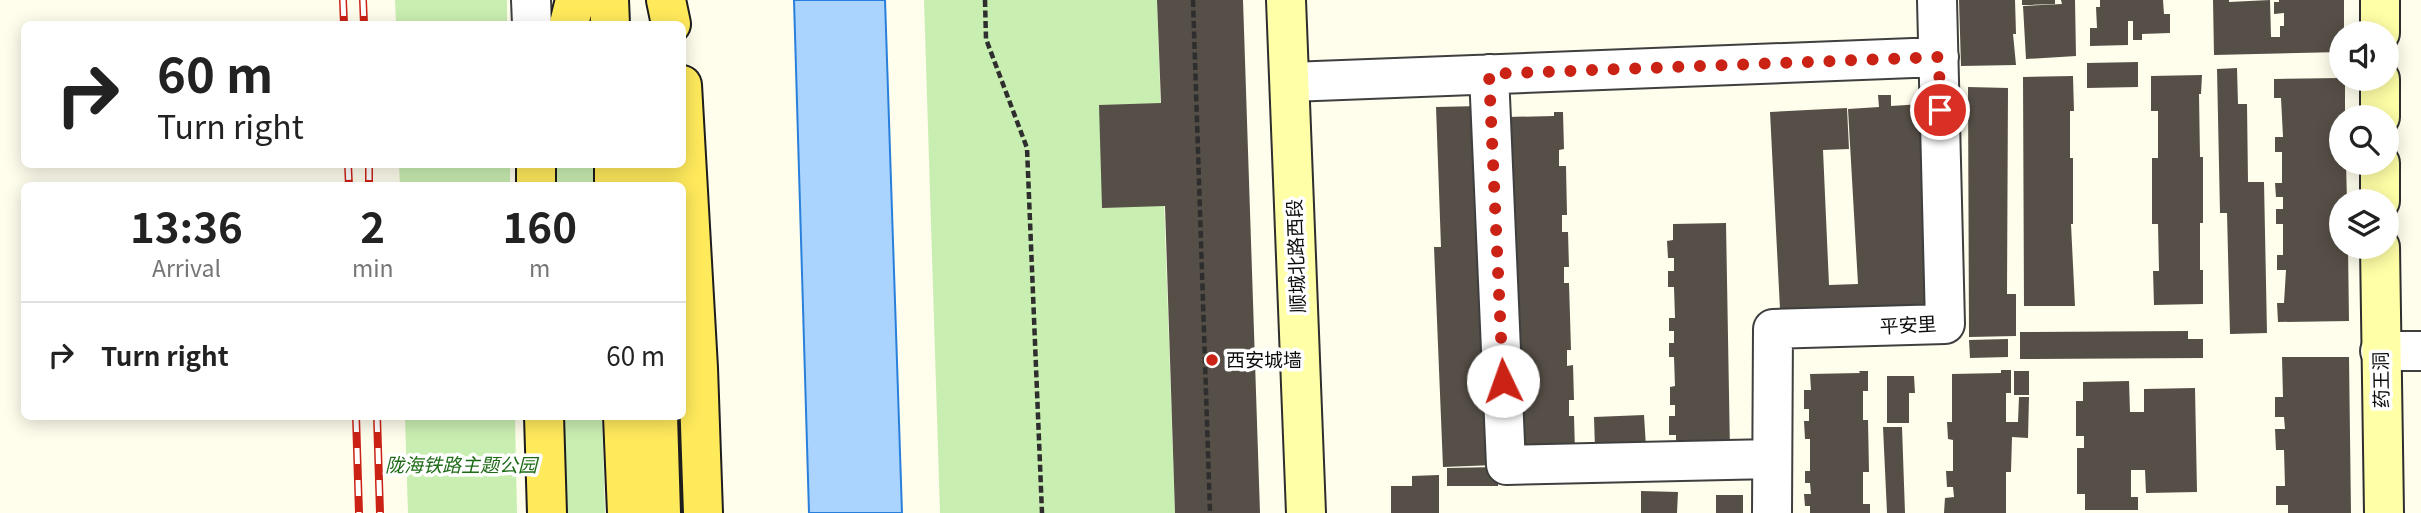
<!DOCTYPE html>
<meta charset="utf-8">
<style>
:root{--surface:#fff;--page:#f2f2f2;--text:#222;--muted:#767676;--line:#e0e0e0}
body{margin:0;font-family:Georgia,"Noto Sans SC",serif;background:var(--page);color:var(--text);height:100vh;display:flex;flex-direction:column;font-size:26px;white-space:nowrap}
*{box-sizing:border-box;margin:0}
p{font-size:23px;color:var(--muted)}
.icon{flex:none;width:38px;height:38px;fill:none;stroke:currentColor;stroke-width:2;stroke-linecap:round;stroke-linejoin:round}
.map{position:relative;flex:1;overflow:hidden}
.sheet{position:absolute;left:21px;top:182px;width:665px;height:238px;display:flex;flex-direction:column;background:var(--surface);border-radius:10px;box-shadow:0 4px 18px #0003}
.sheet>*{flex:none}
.hud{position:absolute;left:21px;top:21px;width:665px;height:147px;border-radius:10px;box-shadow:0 4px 18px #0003;background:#fff;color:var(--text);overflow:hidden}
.controls{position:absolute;left:2329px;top:21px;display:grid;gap:14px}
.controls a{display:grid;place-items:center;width:70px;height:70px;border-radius:50%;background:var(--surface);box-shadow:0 4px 18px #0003;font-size:35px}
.pin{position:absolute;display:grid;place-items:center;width:60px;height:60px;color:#fff;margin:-30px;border:4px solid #fff;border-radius:50%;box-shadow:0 2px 7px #0007}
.me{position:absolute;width:77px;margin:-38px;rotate:357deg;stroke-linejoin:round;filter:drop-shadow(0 0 5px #0008)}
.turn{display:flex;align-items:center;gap:24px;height:147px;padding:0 21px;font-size:32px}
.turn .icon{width:91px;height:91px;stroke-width:2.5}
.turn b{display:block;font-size:49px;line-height:60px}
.eta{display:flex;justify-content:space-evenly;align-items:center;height:119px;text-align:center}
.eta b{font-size:42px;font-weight:700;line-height:49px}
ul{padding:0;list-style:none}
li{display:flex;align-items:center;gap:21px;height:105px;padding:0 21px;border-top:2px solid var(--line)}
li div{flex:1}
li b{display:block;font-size:26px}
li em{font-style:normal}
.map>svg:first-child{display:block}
.green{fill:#c9eeb1}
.water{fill:#aad4fd;stroke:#2980dc;stroke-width:2}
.building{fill:#564f47}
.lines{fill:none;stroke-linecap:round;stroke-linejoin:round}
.street-casing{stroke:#3f3f3f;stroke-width:42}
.secondary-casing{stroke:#2e2e2e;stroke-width:42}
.primary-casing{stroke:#1d1d1d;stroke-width:42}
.path{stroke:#2e2e2e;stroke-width:4.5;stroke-dasharray:7 3.5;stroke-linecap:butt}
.street{stroke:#fff;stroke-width:38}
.secondary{stroke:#ffffa7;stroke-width:38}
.primary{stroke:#ffea5c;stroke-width:38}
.rail-casing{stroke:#cb2216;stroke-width:8}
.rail{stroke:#fff;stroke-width:5;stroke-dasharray:16;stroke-linecap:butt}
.route{stroke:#cb2216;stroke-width:12;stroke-dasharray:0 21.6}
.poi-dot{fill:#cb2216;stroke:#fff;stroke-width:2.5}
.labels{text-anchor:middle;stroke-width:7;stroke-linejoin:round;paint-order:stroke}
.street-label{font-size:19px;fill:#0c0c0c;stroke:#fff}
.poi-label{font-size:19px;fill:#0c0c0c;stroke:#fff;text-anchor:start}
.park-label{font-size:19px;font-style:italic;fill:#1e6b16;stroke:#fff}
</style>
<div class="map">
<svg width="2421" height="513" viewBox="0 0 2421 513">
<rect width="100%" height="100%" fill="#fffdec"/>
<path class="green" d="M395,0H507V24H396Z
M924,0H1157L1175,513H940Z
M399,165H510V185H400Z
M553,165H595V185H553Z
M405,417H515L517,513H408Z
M560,417H602L605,513H563Z"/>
<path class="water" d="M794,0H885L902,513H809Z"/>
<path class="building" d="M1157,0H1243L1260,513H1175L1165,206L1102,208L1099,105L1161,103Z
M1959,0H2015L2016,34H2013L2016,65L1961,66Z
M2022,0H2055V4L2022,5Z
M2061,0H2075L2076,56L2026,59L2023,6L2062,4Z
M2100,0H2163L2164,14H2170V33L2142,34V40H2133V21H2128V45L2090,46V28H2097L2096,7H2100Z
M2213,0H2229V2L2270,0L2271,37H2280V26H2284V13L2274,14V2H2279V0H2344V33H2342V52L2214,55Z
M2138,62V87L2087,88V63Z
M2237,68L2238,104H2247L2248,182H2264L2267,333L2230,334L2227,213H2220L2217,69Z
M2202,75L2201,94H2199L2200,157H2203V223H2200V270H2203V304L2154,305L2153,271H2159L2158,224H2152V158H2158V111H2151V76Z
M2073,76L2074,111H2070V158H2073V224H2071L2075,306H2024L2023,77Z
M2342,78L2345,79V117H2342V163H2346L2347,201H2342V247H2348L2349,321L2278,322L2277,303H2284L2286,270H2277V255H2283V224H2276V209H2283V197H2276L2275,183H2282V152H2275V137H2283L2281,98H2274V79Z
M1968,87L2008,88L2007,294H2016V336L1969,337Z
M1878,95H1891V106L1922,104L1934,321L1781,329L1770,112L1847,108L1849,149L1823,150L1829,285L1858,284L1848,109L1879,107Z
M1481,106L1495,465L1443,467L1434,247H1441L1436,107Z
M1554,112H1563L1564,149L1559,150V166H1566L1567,215H1562V232H1568L1569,267H1564V283H1569L1571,350H1567V366L1573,365L1574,400H1569V416H1574L1575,453L1519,452L1507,117L1554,116Z
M1726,223L1730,451L1676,452V435H1669V416H1675V405H1670V387L1675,386L1674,357H1669V343H1674V331H1669V318H1675L1674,287H1668V271H1674V258H1668L1667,241L1673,240V224Z
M2188,331V339H2203V358L2020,359V332Z
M2008,339V357L1970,358L1969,340Z
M2282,357H2349L2351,513H2288V505H2276V486H2285L2284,450H2276L2275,429H2285L2284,417H2275V397H2283Z
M2001,370H2011V393H2006V422H2018L2019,397H2029L2028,438L2012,437L2011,472H2006V513H1944L1945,498L1954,497L1953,487H1947L1946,471H1953V440L1948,439L1947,422H1952V374L2001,373Z
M1859,371H1868V391H1863V420H1868L1869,472H1863V504H1870V513H1810V506H1805L1804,494H1811L1810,483H1805V471H1810V439H1805L1804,421H1809V409H1804V390H1811L1810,374L1860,373Z
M2014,371H2029V395H2014Z
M1887,376H1914L1915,393H1909V423H1887Z
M2129,381L2130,412H2144V389L2195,388L2197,492L2146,493L2145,470H2131V497H2138V510H2085V494H2077V448H2084V436H2076V401H2083V382Z
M1644,415L1646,447L1595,449L1594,417Z
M1883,427H1902L1905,513H1887Z
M1498,467V486H1447V468Z
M1439,475V513H1391V486H1412V476Z
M1641,491L1678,492L1677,513H1641Z
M1716,495H1743V513H1716Z"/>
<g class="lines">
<defs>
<path id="street" d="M531,0L532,24
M1489,74L1506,465L1772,459
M1290,82L1939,57
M2380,351H2421
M1772,513L1773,329L1945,324L1937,0"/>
<path id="secondary" d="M1286,0L1306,513
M2380,0V33
M2380,79V117
M2380,163V201
M2380,247L2384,513"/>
<path id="primary" d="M609,0L610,24
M666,0L671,24
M569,24L575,0
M682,85L698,368L703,513
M536,164V186
M614,164V186
M650,164L651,186
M544,416L547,513
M623,416L627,513
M658,416L661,513"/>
</defs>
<use href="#street" class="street-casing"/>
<use href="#secondary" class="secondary-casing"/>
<use href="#primary" class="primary-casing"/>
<path class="path" d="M985,0L986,39L1027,148L1042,513
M1193,0L1210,513"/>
<use href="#street" class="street"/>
<use href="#secondary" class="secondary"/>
<use href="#primary" class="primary"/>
<defs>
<path id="rail" d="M343,0L344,24
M363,0L364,24
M348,164L349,186
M369,164V186
M356,416L359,513
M377,416L380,513"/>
</defs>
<use href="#rail" class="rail-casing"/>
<use href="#rail" class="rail"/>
</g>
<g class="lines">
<path class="route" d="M1503,381L1489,74L1939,57L1940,110"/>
</g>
<circle class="poi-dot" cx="1212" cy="360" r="7"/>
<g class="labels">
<g class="street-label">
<text transform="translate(1296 256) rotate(-92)" y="7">顺城北路西段</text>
<text transform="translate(1908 325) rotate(-3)" y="7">平安里</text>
<text transform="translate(2381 380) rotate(-91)" y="7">药王洞</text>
</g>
<g class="poi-label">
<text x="1226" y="367">西安城墙</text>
</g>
<g class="park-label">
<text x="461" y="472">陇海铁路主题公园</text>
</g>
</g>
</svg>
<div class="controls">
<a><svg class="icon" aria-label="sound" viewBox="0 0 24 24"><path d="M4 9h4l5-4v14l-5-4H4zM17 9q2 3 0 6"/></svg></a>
<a><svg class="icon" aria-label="search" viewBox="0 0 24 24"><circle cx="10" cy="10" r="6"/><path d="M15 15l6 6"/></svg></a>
<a><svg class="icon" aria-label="layers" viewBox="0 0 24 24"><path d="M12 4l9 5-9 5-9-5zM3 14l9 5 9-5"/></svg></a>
</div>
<div class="pin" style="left:1940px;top:110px;background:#d93025"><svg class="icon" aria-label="arrive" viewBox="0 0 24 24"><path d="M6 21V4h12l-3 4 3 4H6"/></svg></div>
<svg class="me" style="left:1503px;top:381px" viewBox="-20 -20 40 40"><circle r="19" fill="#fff"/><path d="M0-13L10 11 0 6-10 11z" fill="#cb2216"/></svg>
<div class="hud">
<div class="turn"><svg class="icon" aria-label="right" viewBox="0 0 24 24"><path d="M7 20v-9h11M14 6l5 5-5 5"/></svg><div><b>60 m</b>Turn right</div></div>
</div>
<section class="sheet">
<div class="eta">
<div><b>13:36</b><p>Arrival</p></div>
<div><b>2</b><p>min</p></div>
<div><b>160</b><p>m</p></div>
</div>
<ul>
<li><svg class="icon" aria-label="right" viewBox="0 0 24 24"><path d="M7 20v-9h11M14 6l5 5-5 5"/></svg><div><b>Turn right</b></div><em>60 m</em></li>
</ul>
</section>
</div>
